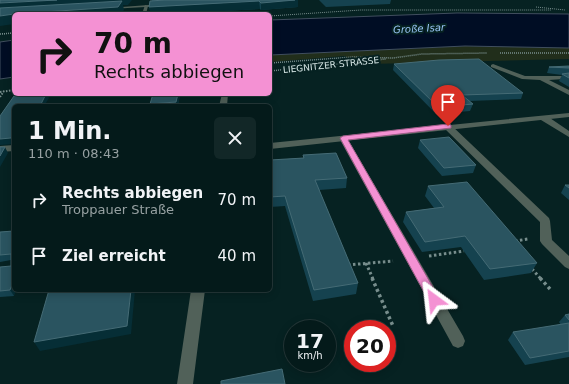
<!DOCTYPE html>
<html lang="de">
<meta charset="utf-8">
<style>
:root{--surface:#041a1a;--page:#122727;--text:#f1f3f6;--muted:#97a1a2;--line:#253839}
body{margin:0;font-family:"DejaVu Sans",sans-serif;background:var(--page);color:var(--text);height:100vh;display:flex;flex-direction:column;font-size:15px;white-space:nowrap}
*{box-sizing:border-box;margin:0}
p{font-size:13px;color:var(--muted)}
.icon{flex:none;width:22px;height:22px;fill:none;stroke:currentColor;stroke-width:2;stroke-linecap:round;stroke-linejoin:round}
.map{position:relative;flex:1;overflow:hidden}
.drawer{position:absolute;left:12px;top:104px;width:260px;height:188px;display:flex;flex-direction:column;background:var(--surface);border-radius:6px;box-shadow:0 2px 10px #0003,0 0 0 1px var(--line)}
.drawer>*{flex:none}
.hud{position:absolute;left:12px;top:12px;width:260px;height:84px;border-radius:6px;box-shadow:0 2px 10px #0003,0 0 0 1px var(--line);background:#f491d3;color:#111;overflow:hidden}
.speed{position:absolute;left:284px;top:320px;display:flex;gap:8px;font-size:20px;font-weight:700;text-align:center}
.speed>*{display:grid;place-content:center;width:52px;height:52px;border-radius:50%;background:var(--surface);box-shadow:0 2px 10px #0003,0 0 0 1px var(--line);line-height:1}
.speed small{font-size:10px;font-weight:400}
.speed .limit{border:6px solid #d22;background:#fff;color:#111}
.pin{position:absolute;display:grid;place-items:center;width:34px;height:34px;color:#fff;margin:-41px -17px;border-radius:50% 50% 50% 0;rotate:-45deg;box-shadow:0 0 4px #0007}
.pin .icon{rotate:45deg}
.me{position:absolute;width:44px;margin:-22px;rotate:330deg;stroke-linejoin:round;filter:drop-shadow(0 0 3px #0008)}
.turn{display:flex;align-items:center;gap:14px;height:84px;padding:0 16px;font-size:18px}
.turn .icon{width:52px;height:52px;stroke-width:2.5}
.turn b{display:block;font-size:28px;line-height:34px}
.round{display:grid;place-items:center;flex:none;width:42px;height:42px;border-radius:6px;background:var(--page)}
.overview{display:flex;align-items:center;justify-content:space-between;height:68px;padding:0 16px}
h1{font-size:24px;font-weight:800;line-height:30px}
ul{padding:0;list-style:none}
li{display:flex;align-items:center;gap:12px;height:56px;padding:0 16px}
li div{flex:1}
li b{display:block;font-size:15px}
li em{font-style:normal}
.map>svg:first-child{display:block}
.green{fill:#212e1b}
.water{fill:#000d24;stroke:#404e5e}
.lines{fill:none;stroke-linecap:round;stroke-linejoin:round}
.path-far4{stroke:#778d8c;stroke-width:1;stroke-dasharray:1 1;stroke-linecap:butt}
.path-far3{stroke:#778d8c;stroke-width:1.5;stroke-dasharray:1 1;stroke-linecap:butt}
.path-far2{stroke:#778d8c;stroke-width:2;stroke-dasharray:1.5 1.5;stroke-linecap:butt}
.path-far1{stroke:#778d8c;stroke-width:3;stroke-dasharray:2.5 2.5;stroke-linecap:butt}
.path{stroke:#778d8c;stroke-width:3.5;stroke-dasharray:3 3;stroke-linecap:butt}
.lane{fill:#516159;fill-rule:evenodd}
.street{fill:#516159;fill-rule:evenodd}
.wall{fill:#15424f}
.shaded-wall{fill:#062e36}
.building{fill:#2a5460;stroke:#456b75}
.route{fill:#f491d3;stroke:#9f5e89}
.labels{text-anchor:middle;stroke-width:4;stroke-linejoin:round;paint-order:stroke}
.far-street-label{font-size:9px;fill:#d7e7e6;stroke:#062222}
.far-water-label{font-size:10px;font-style:italic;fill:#9ac5f6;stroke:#062222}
</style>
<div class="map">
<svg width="569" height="384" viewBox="0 0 569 384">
<rect width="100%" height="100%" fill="#062222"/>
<path class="green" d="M465,46L569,48V59L370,64L353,63L345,56L270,62V55Z"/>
<path class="water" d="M457,13L569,14V48L465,46L270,55V20Z
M14,40V77L0,79V42Z"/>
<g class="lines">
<path class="path-far4" d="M536,7L565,10
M270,16L361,10H551
M2,34L14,33"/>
<path class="path-far3" d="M0,34L14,33
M500,53H569
M270,63L353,57L393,58L422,54L487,53
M270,71L386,59"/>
<path class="path-far2" d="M0,92L14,90
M0,97L4,91"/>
<path class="path-far1" d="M515,241L528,239
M429,256L464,251
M366,263L373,279
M348,265L393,261
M532,269L541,279"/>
<path class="path" d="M372,278L393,326
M540,278L550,289"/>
<path class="lane" d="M145,5L148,6L146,14H142Z
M493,64L525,76H566V78L564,79L549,80L569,90V95L540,80L522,79L491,67V65Z
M541,116H547L569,131V137L541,120Z
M445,125H451L549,218L550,221L552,240L569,256V269L565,267L542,244L540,241V222L445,129Z
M340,136H343L347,138L463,336L465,341L463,346L458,348L453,346L339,138Z"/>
<path class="street" d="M162,4L163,6L110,9L108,8Z
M222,94H228L227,106H219Z
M569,113V117L270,149V143Z
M14,145V151L0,152V146Z
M191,290H205L193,384H177Z"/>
</g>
<path class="wall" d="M152,0H298V7L261,10L260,9L166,14H151L149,7Z
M319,0H391L390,4L326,7Z
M394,64L523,93L521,99L469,101L473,104L470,111L436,114L393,70Z
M569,66V87L559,81L562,75L547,73L549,67Z
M153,94H180L178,106H151L150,104Z
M420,140L476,165L473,173L442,176L418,148Z
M303,155L347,178L346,188L319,190L358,283L356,294L313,301L285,206L270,207V160L303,158Z
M565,185H569V200L561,193Z
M428,186L537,263L531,273L484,280L461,247L422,252L403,222L406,212L434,208L425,196Z
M14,231V296L0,297V267L11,266V260L0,262V232Z
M569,314V357L525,365L508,340L513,332L561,325L559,322L565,315Z"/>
<path class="shaded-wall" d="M57,0H132L128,5H123L124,10L121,14H16L0,12V3Z
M295,0H298V7L261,10V3Z
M259,1L260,9L166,14H151L149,7Z
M14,14V24L0,26V16Z
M46,94H47L49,98L44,106H40Z
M178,94H180L178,106H177L176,102Z
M14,133V144L0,145V139Z
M5,147L8,153L0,167V156Z
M14,280V290H16L14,296L10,290Z
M131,290H135L131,334L40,351L34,342Z"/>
<path class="building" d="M0,0H57L0,3Z
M165,0H295L261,3L259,1L149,7L150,1Z
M122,1L118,7L14,14L0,16V8Z
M479,59L523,93L462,95L473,104L438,107L394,64L439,60Z
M569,66V68L549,67Z
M569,73V78L562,74Z
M31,94H46L40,106H14V133L11,138L0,139V116L14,96Z
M153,94H178L176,102L150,104Z
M449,137L476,165L444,168L420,140Z
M0,147H5L0,156Z
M336,153L347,178L315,180L358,283L314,290L285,196L270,197V160L304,158L303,155Z
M467,182L537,263L490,269L465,236L425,242L406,212L444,207L428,186Z
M565,185H569V188Z
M14,231V280L10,290L0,291V267L11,266V254L0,255V232Z
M49,290H131L127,326L34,342Z
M569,314V320L565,315Z
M569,323V351L530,358L513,332Z
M282,369L285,384H221V381Z"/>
<path class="route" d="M448,124L451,125V128L348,140L438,296L440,300L438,303L434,305L430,303L340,138L343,136Z"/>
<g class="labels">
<g class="far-street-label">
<text transform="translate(331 65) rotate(-6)" y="3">LIEGNITZER STRASSE</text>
</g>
<g class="far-water-label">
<text transform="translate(419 28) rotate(-3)" y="4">Große Isar</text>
</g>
</g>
</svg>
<div class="speed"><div>17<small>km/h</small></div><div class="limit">20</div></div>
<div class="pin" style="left:448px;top:126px;background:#d93025"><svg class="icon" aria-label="arrive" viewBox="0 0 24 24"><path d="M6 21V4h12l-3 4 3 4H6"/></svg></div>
<svg class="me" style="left:434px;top:300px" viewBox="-20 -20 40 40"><path d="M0-17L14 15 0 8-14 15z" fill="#f491d3" stroke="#fff" stroke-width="4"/></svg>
<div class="hud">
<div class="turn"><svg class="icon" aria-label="right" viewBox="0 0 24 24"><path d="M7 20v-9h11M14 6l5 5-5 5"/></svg><div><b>70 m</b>Rechts abbiegen</div></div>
</div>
<section class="drawer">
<div class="overview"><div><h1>1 Min.</h1><p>110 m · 08:43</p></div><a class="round"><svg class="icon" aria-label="close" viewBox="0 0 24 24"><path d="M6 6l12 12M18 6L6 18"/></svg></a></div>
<ul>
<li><svg class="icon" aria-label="right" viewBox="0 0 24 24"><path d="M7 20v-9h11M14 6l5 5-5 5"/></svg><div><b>Rechts abbiegen</b><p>Troppauer Straße</p></div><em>70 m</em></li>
<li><svg class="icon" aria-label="arrive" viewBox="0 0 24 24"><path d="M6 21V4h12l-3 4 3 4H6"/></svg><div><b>Ziel erreicht</b></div><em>40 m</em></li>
</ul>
</section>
</div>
